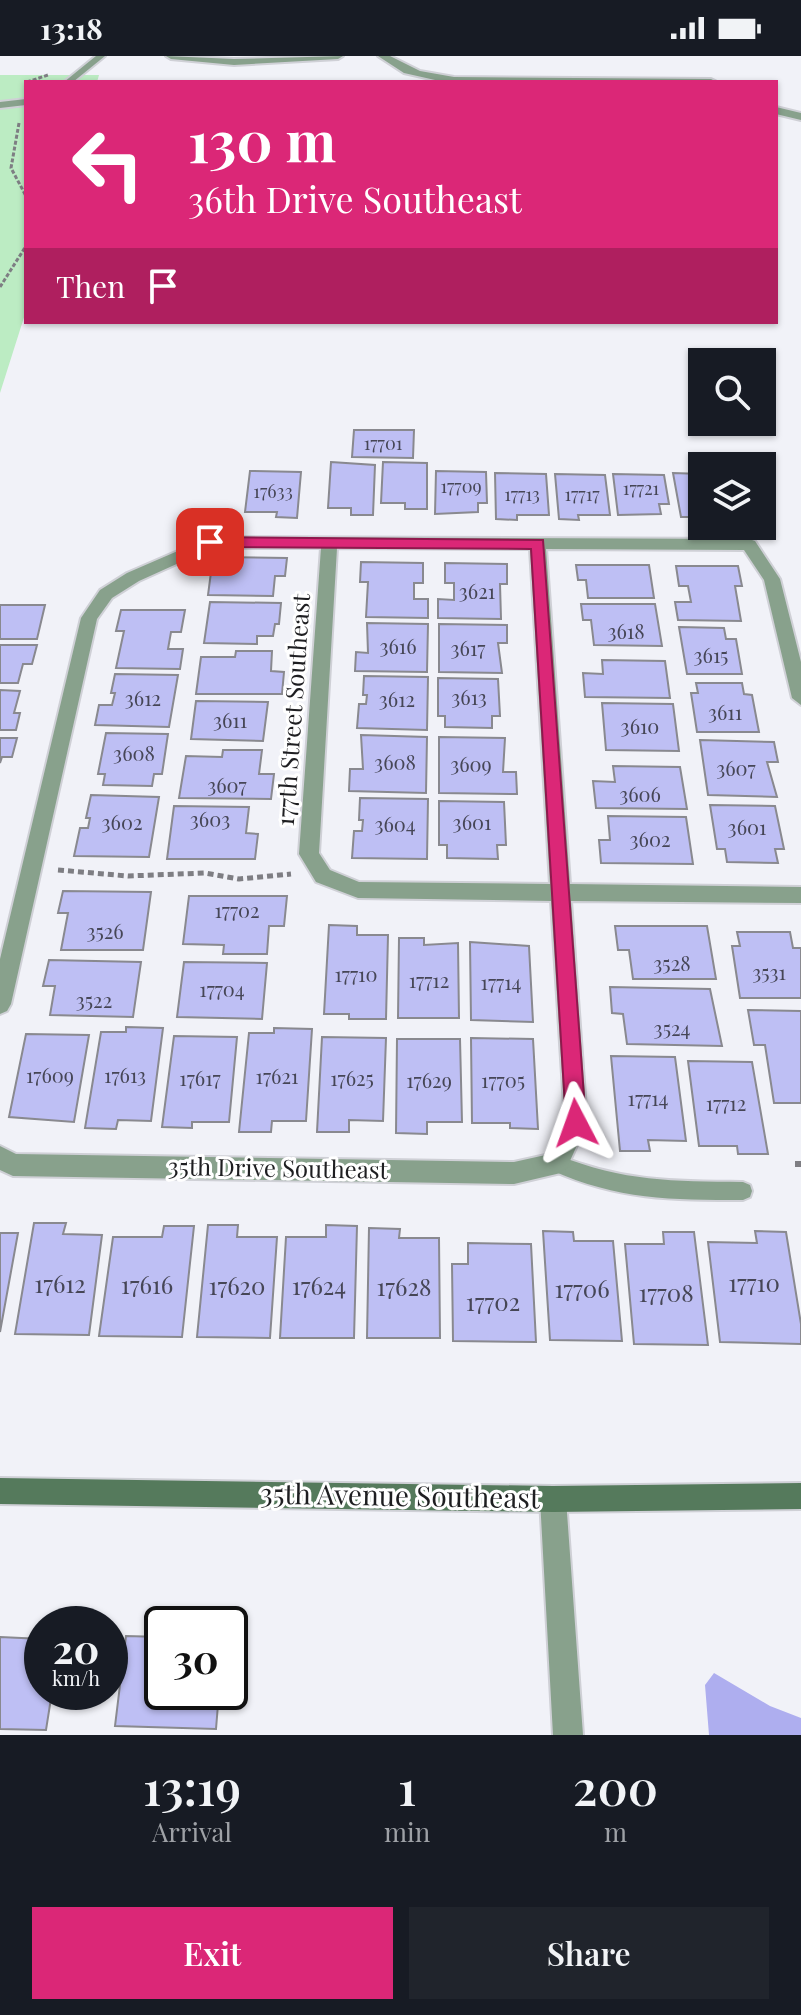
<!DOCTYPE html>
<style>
:root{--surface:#171b24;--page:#20242c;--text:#f1f3f6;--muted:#9ea1a6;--accent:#db2777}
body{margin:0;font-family:"Playfair Display",serif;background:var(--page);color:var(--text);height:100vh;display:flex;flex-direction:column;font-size:30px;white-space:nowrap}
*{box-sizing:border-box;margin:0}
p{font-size:26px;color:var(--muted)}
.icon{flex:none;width:44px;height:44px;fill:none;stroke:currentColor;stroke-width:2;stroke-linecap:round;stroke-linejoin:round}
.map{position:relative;height:1679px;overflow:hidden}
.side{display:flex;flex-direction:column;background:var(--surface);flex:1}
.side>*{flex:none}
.top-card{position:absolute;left:24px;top:24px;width:754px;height:244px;border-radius:0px;box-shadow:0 2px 6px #0004;background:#db2777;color:#fff;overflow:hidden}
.fabs{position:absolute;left:688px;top:292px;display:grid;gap:16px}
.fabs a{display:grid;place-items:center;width:88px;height:88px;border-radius:0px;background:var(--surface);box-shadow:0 2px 6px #0004;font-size:40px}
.speed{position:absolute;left:24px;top:1550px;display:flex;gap:16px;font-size:40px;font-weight:700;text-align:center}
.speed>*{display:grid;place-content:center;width:104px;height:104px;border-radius:50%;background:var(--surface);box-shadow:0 2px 6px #0004;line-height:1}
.speed small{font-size:20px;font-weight:400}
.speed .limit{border:4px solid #111;border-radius:12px;background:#fff;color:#111}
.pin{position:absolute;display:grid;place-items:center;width:68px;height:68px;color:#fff;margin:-34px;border-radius:16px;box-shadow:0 4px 12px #0006}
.me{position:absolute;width:88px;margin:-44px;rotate:356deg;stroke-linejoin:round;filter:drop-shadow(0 0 6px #0008)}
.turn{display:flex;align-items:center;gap:28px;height:168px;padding:0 32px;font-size:36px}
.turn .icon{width:104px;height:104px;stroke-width:2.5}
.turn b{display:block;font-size:56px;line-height:68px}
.then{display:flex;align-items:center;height:76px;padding:0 32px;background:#0003;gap:16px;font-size:30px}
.eta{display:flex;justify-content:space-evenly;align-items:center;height:136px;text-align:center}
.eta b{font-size:48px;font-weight:600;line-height:56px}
.action{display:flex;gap:16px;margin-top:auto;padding:16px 32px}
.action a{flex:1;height:92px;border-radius:0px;background:var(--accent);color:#fff;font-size:32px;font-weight:600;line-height:92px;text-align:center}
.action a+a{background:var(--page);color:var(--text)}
.status{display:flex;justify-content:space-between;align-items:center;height:56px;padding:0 40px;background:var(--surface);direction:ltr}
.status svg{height:22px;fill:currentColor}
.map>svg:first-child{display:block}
.green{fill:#bcecc3}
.water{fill:#aeaeef}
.building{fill:#bebff4;stroke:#89898f;stroke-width:2}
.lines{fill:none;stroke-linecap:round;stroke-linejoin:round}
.lane-casing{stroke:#cfd0d6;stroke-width:4}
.street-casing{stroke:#cfd0d6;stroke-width:4}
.secondary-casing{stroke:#cfd0d6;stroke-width:4}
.path-far2{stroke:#7e7e83;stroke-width:3;stroke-dasharray:4 2;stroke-linecap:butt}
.path-far1{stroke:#7e7e83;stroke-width:5;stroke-dasharray:6 4;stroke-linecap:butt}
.path{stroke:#7e7e83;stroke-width:6;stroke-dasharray:8 5;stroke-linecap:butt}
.lane{fill:#88a18c;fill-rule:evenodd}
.street{fill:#88a18c;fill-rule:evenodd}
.secondary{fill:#557a5c;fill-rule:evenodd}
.route{fill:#db2777;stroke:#8e194d;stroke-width:2}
.labels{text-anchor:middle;stroke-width:6;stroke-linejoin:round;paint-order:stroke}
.far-number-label{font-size:18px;fill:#464656}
.number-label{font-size:20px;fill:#464656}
.street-label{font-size:24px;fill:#1e1e21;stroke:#fff}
.near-number-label{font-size:24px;fill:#464656}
.near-street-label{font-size:28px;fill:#1e1e21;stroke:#fff}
</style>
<div class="status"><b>13:18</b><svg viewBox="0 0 49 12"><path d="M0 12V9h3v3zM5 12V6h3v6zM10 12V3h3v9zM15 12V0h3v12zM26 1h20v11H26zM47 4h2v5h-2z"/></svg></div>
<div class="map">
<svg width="801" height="1679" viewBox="0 0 801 1679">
<rect width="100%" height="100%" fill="#f1f2f8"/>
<path class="green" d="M0,19H99L97,26H26V255L0,337Z"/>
<path class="water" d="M714,1617L770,1650L801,1662V1679H709L705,1629Z"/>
<path class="building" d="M354,374H414L413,402L352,401Z
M331,406L375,409L373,459H351V452H328Z
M383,406L427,407V453H405V447H381Z
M250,415L301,416L297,462L276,461L277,456H245Z
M436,415L486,416L487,447H478V456L435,458Z
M495,417L546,418L549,459H517V464L496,463Z
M673,417L702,418V461H681Z
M555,418L605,419L610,459H578L579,464L559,463Z
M613,418L664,419L669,448H659L661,458L618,459Z
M213,501L287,502L285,520H275L273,540L208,539Z
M361,506L423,507V527H414V543H428V562L366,561L368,526H360Z
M445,507L507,508V528H500L501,563L438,562V543L454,544V527H445Z
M576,509H649L654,542H588L586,524H578Z
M676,510H738L742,530H735L741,565L678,564L675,546H691L688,530H679Z
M210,546L281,547L279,568H275L273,580H257V588L204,587Z
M581,548H655L662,590L594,589L591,564H583Z
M0,549H45L37,583H0Z
M121,554H185L181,576H171L168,593H183L180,613L116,612L124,575H116Z
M367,567L428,568L427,616L355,615L356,596L368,597Z
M439,568L507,569V587H498L502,617L439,616Z
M679,571L724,572L726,583H736L742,618H687Z
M0,589H37L32,608H23L18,627H0Z
M236,595H272L271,615L284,616L282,638H196L201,601H235Z
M602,604L665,605L670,642L585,641L583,617L603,618Z
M115,618L178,619L169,671L95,669L99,649H112L115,637H111Z
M364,620L428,621L427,674L357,672L359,648H366L367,639H363Z
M438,622L498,623L500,660H492V672L445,671V660H438Z
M696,627H742L744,638L752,639L759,676H697L691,637H698Z
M0,634L20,635L14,657H20L16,674H0Z
M196,645L268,646L263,685L191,683Z
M602,647L673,648L679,695L606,694Z
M106,677L168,678L162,718H154L152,730L103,729L105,718H98Z
M361,679L427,681L426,737L349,735L350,713H363Z
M439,681L505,682L503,716H516L517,738L439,737Z
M0,682H17L12,701H2L0,707Z
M700,684L774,686L778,706H767L777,741L708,739Z
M223,694H262L259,718H274L271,743L179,742L186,700L222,701Z
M613,710L680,711L687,753L596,752L593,725L615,726Z
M91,739L159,741L149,801L74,800L80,772H88L90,762H86Z
M360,742L428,743L427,803L352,802L354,775H362L363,764H359Z
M439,745L504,746L506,789H497L498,803L447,802V789H439Z
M710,749L775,750L784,793H775L778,807L727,806L725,793H717Z
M174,750L249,751L246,777L258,778L255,803H167Z
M608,760L686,761L693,808L601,807L599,784H610Z
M63,835L151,836L143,894H61L68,857H58Z
M189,840H287L284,870H269L267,898H223L224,889L183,888Z
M329,869L357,870V879H388L386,963H349V958H324Z
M615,870H707L716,923H633L629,894H618Z
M737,876H790L793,892H801V942H740L732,890H740Z
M399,882H424V889L458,887L459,962H398Z
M470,886L529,890L533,966L471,964Z
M49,904L141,906L133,961L50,959L55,930H43Z
M184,906L267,907L262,963L177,961Z
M610,931L710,933L722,990L627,988L623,958L612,957Z
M748,954L801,955V1047H774L765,989H754Z
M126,971L163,972L151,1065L118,1064L116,1073L85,1072L101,976H126Z
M274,972L312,973L306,1065H272L271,1076H239L249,977H274Z
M26,978L89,979L74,1066L9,1061Z
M174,980L237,981L229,1066H192V1072L162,1071Z
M322,981L386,982L383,1065L349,1064V1076H317Z
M471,982L533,983L538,1073L510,1072V1067H472Z
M397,983H460L462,1066H427V1078L396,1077Z
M611,1000L675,1001L686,1085L648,1084L650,1095H620Z
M688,1005L752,1006L768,1098H738L737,1090H699Z
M34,1167H66L63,1178L102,1179L89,1279L15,1278Z
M208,1169H238L237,1181H277L270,1282L197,1281Z
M326,1169L357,1170L354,1282H280L286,1181H326Z
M164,1170H194L182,1281L99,1280L113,1181H162Z
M369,1172L400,1173L399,1182H439L440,1282H367Z
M543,1175L573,1176L574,1185H613L622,1285L550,1284Z
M755,1175L786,1176L801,1268V1288L720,1286L708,1186L757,1187Z
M663,1176H694L708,1289L634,1288L625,1188H664Z
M0,1177H18L0,1276Z
M468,1187L531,1188L536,1286L453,1285L452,1208H468Z
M126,1580L162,1581V1636H219L216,1673L115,1670Z
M0,1581L42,1583V1636H52L46,1674L0,1673Z"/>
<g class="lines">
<defs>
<path id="lane" d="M96,0H105L73,26H64Z
M26,43V49L0,52V46Z
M557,1099C625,1126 672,1125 743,1126L750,1129L752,1135L750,1141L743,1144C671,1144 618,1144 551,1114L548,1108L551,1102Z"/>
<path id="street" d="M166,0L234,3L343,0L338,3L234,9L171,3Z
M378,0H390L420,15L454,21L711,23L717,26H444L404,17Z
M776,51L801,57V64L776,58Z
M210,481L749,483L755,485L780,523L801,606V649L792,642L764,524L744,494L546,493L570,828L801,831V847L571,845L587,1067L565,1116L514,1128L13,1120L0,1114V1090L16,1098L514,1106L550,1098L565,1066L551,845L358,842L316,826L299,798L321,492H212L139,525L112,542L97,563L11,948L7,955L0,958V903L81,562L100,534L127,517ZM337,492L530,493L550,828L359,826L330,814L319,797Z
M553,1430L562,1434L566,1443L583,1679H553L540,1443L544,1434Z"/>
<path id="secondary" d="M0,1422L553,1430L801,1427V1453L553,1456L0,1448Z"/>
</defs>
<use href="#lane" class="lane-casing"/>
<use href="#street" class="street-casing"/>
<use href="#secondary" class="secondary-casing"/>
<path class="path-far2" d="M27,26L48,19
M19,67L11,112L26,140
M0,231L26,190"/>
<path class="path-far1" d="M58,814L128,820L205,817L239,823L291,818"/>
<path class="path" d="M795,1108H801"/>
<use href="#lane" class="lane"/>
<use href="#street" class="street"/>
<use href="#secondary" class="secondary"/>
</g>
<path class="route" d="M210,481L543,484L586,1067L583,1074L576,1077L569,1074L566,1067L531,493L210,491L203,486Z"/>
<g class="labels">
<g class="far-number-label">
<text x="383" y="394">17701</text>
<text x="461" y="437">17709</text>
<text x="641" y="439">17721</text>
<text x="273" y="442">17633</text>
<text x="522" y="445">17713</text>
<text x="582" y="445">17717</text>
</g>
<g class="number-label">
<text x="477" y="543">3621</text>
<text x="626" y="583">3618</text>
<text x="398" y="598">3616</text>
<text x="468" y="600">3617</text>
<text x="711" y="607">3615</text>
<text x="469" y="649">3613</text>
<text x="143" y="650">3612</text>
<text x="397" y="651">3612</text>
<text x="725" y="664">3611</text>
<text x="230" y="672">3611</text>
<text x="640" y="678">3610</text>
<text x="134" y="705">3608</text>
<text x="395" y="714">3608</text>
<text x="471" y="716">3609</text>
<text x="736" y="720">3607</text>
<text x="227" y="737">3607</text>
<text x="640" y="746">3606</text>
<text x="210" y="771">3603</text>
<text x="122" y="774">3602</text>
<text x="472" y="774">3601</text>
<text x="395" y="776">3604</text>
<text x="747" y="779">3601</text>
<text x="650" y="791">3602</text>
<text x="237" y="862">17702</text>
<text x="105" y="883">3526</text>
<text x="672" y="915">3528</text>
<text x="769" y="924">3531</text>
<text x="356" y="926">17710</text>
<text x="429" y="932">17712</text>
<text x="501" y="934">17714</text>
<text x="222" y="941">17704</text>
<text x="94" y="952">3522</text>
<text x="672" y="980">3524</text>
<text x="50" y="1027">17609</text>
<text x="125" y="1027">17613</text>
<text x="277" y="1028">17621</text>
<text x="200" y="1030">17617</text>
<text x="352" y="1030">17625</text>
<text x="429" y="1032">17629</text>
<text x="503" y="1032">17705</text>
<text x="648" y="1050">17714</text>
<text x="726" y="1055">17712</text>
</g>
<g class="street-label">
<text transform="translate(294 654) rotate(-86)" y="8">177th Street Southeast</text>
<text transform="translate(278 1113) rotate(1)" y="8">35th Drive Southeast</text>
</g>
<g class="near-number-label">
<text x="754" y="1236">17710</text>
<text x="60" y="1237">17612</text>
<text x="147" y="1238">17616</text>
<text x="237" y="1239">17620</text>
<text x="319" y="1239">17624</text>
<text x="404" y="1240">17628</text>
<text x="582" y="1242">17706</text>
<text x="666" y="1246">17708</text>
<text x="493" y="1255">17702</text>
</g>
<g class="near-street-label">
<text transform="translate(400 1440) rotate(1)" y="10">35th Avenue Southeast</text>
</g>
</g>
</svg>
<div class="fabs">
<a><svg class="icon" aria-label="search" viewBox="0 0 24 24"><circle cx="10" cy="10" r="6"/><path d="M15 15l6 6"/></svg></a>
<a><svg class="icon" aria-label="layers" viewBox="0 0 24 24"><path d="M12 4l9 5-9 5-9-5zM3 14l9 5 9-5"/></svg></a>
</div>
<div class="speed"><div>20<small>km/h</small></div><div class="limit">30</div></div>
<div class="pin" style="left:210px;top:486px;background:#d93025"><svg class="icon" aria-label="arrive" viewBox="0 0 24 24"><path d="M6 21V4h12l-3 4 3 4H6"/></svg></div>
<svg class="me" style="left:576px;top:1067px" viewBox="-20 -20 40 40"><path d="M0-17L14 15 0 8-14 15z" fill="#db2777" stroke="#fff" stroke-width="4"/></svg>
<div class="top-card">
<div class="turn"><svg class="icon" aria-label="left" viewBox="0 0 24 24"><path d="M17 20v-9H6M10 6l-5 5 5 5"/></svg><div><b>130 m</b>36th Drive Southeast</div></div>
<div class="then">Then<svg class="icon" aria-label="arrive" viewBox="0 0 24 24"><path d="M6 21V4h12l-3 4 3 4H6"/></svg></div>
</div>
</div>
<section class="side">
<div class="eta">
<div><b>13:19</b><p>Arrival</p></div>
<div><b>1</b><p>min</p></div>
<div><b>200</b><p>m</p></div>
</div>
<div class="action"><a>Exit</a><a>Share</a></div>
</section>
